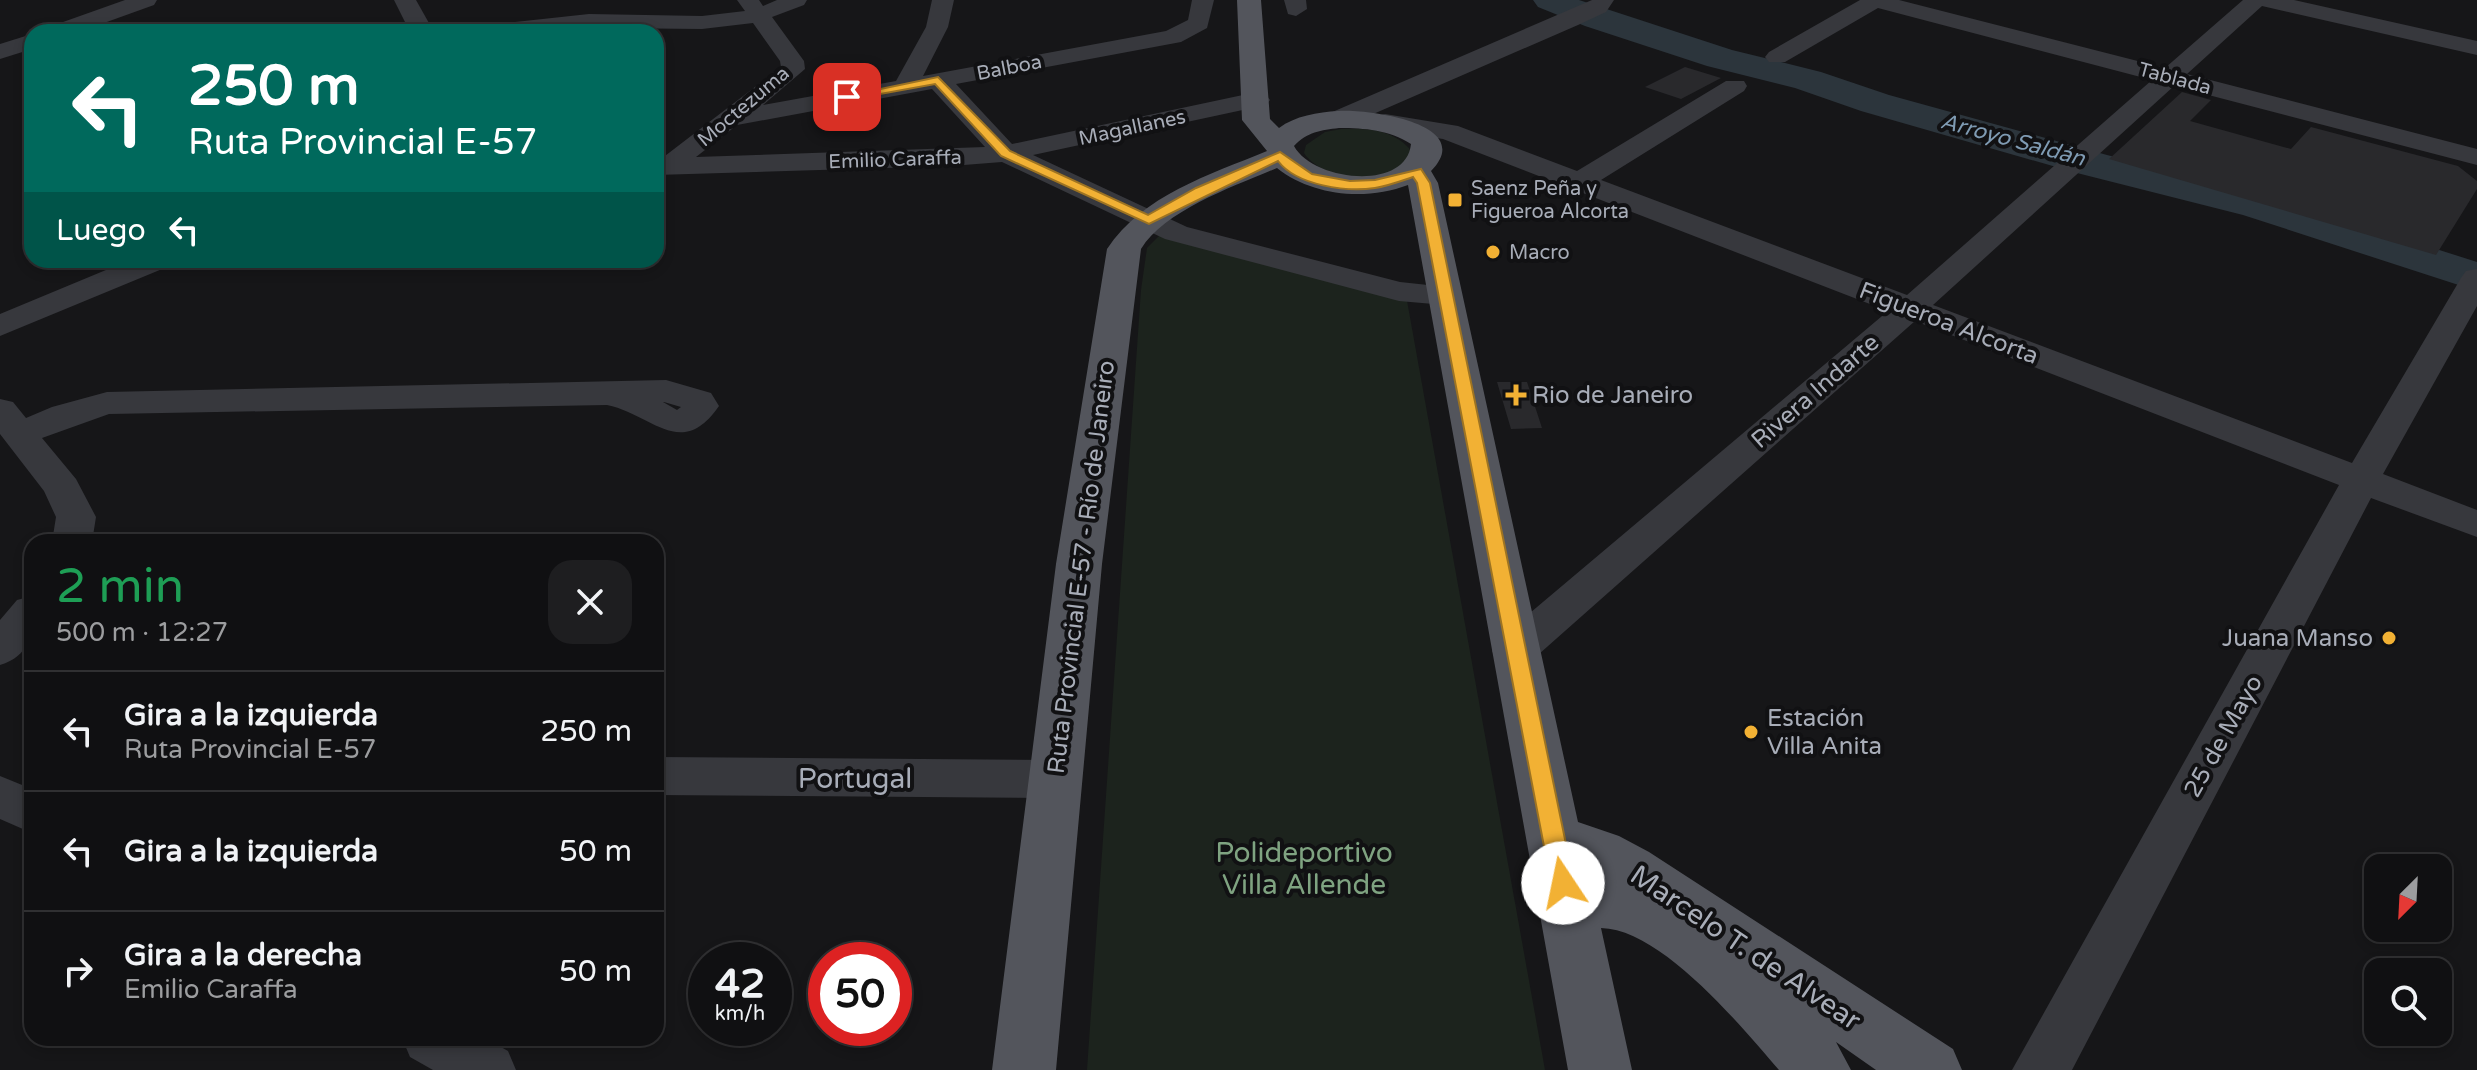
<!DOCTYPE html>
<html lang="es">
<meta charset="utf-8">
<style>
:root{--surface:#101012;--page:#1e1e20;--text:#f1f3f6;--muted:#9c9d9f;--line:#303032}
body{margin:0;font-family:"Varela Round",sans-serif;background:var(--page);color:var(--text);height:100vh;display:flex;flex-direction:column;font-size:30px;white-space:nowrap}
*{box-sizing:border-box;margin:0}
p{font-size:26px;color:var(--muted)}
.icon{flex:none;width:44px;height:44px;fill:none;stroke:currentColor;stroke-width:2;stroke-linecap:round;stroke-linejoin:round}
.map{position:relative;flex:1;overflow:hidden}
.details{position:absolute;left:24px;top:534px;width:640px;height:512px;display:flex;flex-direction:column;background:var(--surface);border-radius:24px;box-shadow:0 4px 12px #0003,0 0 0 2px var(--line)}
.details>*{flex:none}
.top-card{position:absolute;left:24px;top:24px;width:640px;height:244px;border-radius:24px;box-shadow:0 4px 12px #0003,0 0 0 2px var(--line);background:#00695c;color:#fff;overflow:hidden}
.needle{width:52px;rotate:204deg}
.buttons{position:absolute;left:2364px;top:854px;display:grid;gap:16px}
.buttons a{display:grid;place-items:center;width:88px;height:88px;border-radius:16px;background:var(--surface);box-shadow:0 4px 12px #0003,0 0 0 2px var(--line);font-size:40px}
.speed{position:absolute;left:688px;top:942px;display:flex;gap:16px;font-size:40px;font-weight:700;text-align:center}
.speed>*{display:grid;place-content:center;width:104px;height:104px;border-radius:50%;background:var(--surface);box-shadow:0 4px 12px #0003,0 0 0 2px var(--line);line-height:1}
.speed small{font-size:20px;font-weight:400}
.speed .limit{border:12px solid #d22;background:#fff;color:#111}
.pin{position:absolute;display:grid;place-items:center;width:68px;height:68px;color:#fff;margin:-34px;border-radius:16px;box-shadow:0 4px 12px #0006}
.me{position:absolute;width:88px;margin:-44px;rotate:349deg;stroke-linejoin:round;filter:drop-shadow(0 0 6px #0008)}
.turn{display:flex;align-items:center;gap:28px;height:168px;padding:0 32px;font-size:36px}
.turn .icon{width:104px;height:104px;stroke-width:2.5}
.turn b{display:block;font-size:56px;line-height:68px}
.then{display:flex;align-items:center;height:76px;padding:0 32px;background:#0003;gap:16px;font-size:30px}
.round{display:grid;place-items:center;flex:none;width:84px;height:84px;border-radius:24px;background:var(--page)}
.summary{display:flex;align-items:center;justify-content:space-between;height:136px;padding:0 32px}
h1{font-size:48px;font-weight:600;line-height:60px;color:#1e9e55}
ul{padding:0;list-style:none}
li{display:flex;align-items:center;gap:24px;height:120px;padding:0 32px;border-top:2px solid var(--line)}
li div{flex:1}
li b{display:block;font-size:30px}
li em{font-style:normal}
.map>svg:first-child{display:block}
.green{fill:#1c231d}
.lines{fill:none;stroke-linecap:round;stroke-linejoin:round}
.river{fill:#2c353c;fill-rule:evenodd}
.building{fill:#29292c}
.minor{fill:#37383d;fill-rule:evenodd}
.major{fill:#53555c;fill-rule:evenodd}
.route{fill:#f2b134;stroke:#9d7322;stroke-width:2}
.poi-dot{fill:#f2b134;stroke:#111113;stroke-width:3}
.labels{text-anchor:middle;stroke-width:8;stroke-linejoin:round;paint-order:stroke}
.far-street-label{font-size:20px;fill:#a8adb8;stroke:#111113}
.far-poi-label{font-size:20px;fill:#a8adb8;stroke:#111113;text-anchor:start}
.far-water-label{font-size:22px;font-style:italic;fill:#7f9bb3;stroke:#111113}
.street-label{font-size:24px;fill:#a8adb8;stroke:#111113}
.poi-label{font-size:24px;fill:#a8adb8;stroke:#111113;text-anchor:start}
.near-street-label{font-size:28px;fill:#a8adb8;stroke:#111113}
.near-park-label{font-size:28px;fill:#7fa381;stroke:#111113}
</style>
<div class="map">
<svg width="2477" height="1070" viewBox="0 0 2477 1070">
<rect width="100%" height="100%" fill="#161618"/>
<path class="green" d="M1341,129C1365,128 1391,129 1409,148L1411,155C1407,159 1403,166 1398,169C1373,184 1320,178 1304,153L1306,145L1325,132Z
M1163,232L1406,295L1545,1070H1087L1141,290L1147,248Z"/>
<g class="lines">
<path class="river" d="M1533,0H1579L1732,50L1821,72L1889,95L2107,155L2273,197L2477,262V291L2243,215L2077,173L1861,111L1795,88L1707,66L1585,26L1538,7Z"/>
</g>
<path class="building" d="M1685,67L1721,78L1681,99L1645,87Z
M2182,92L2211,100L2190,121L2291,149L2311,127L2458,166L2477,181V189L2436,255L2109,159Z
M1497,382H1527L1542,428L1511,429Z"/>
<g class="lines">
<path class="minor" d="M125,0H157L154,5L79,32H45L49,27Z
M394,0H416L434,32H410Z
M737,0H759L763,6L777,0H807L804,5L772,17L804,61L805,69L763,105L896,81L926,27L932,0H954L948,27L923,76L1166,31L1188,20L1192,0H1214L1207,28L1181,42L956,84L1012,144L1257,92L1266,95L1270,100L1266,105L1033,155L1187,227L1400,282L1456,288L1461,295L1456,302L1445,305L1399,301L1165,239L1002,162L951,166L656,175V159H661L781,67L780,61L753,23L702,29L604,28L476,32L480,27L488,25L589,14L702,16L745,11ZM932,89L985,147L696,157L737,125Z
M1284,0H1306L1307,9L1296,16L1288,14Z
M1592,0H1614L1606,12L1578,25L1348,125H1330L1326,119L1330,113Z
M1860,0H1899L2165,68L2243,0H2294L2477,41V55L2262,6L2187,74L2477,149V165L2174,86L1933,305L2352,463L2461,278L2466,271L2477,269V306L2383,474L2477,510V537L2371,498L2072,1070H2012L2339,485L1915,321L1530,662L1514,667L1498,662L1492,651L1498,640L1888,311L1443,139L1385,130L1376,128L1372,122L1376,116L1385,114L1458,126L1577,171L1726,81H1744L1747,86L1744,91L1601,180L1907,295L2152,80L1878,8L1785,62H1769L1765,57L1769,52Z
M32,34V49L0,59V44Z
M130,260H171L167,267L0,336V314Z
M666,380L711,393L719,406C681,461 652,414 607,405L109,414L42,438L76,479L96,517L92,542H52L56,517L44,491L0,434V399L13,402L26,418L52,407L107,392ZM663,402H664L681,407L677,410Z
M32,596C32,628 35,654 0,665V620L17,600Z
M656,757L1053,760L1070,766L1077,779L1070,792L1053,798L656,795Z
M0,776L32,789V833L0,819Z
M402,1038H485L508,1051L516,1070H433L410,1057Z"/>
<path class="major" d="M1237,0H1261L1270,119L1279,128C1295,116 1318,112 1338,111C1366,109 1478,123 1431,171L1438,183L1578,822L1619,836L1649,852L1953,1049L1962,1070H1876L1836,1042L1851,1070H1779C1741,1026 1661,929 1601,928L1632,1070H1568L1408,185C1366,201 1312,196 1277,168C1235,186 1165,210 1141,249L1102,564L1056,1070H992L1056,564L1107,249C1143,195 1209,175 1267,151L1242,120ZM1339,128C1365,128 1389,130 1411,144C1406,192 1313,181 1294,146C1307,132 1321,130 1339,128Z"/>
</g>
<path class="route" d="M938,77L1010,151L1148,215L1196,188L1280,152L1312,174L1350,181L1375,180L1421,169L1430,183L1574,883L1571,890L1563,893L1554,890L1551,883L1417,183L1413,177C1401,181 1388,186 1375,188C1347,192 1297,186 1278,161L1149,224L1001,156L935,84L847,100L842,97Z"/>
<g class="poi-dot">
<rect x="1447" y="192" width="16" height="16" rx="4"/>
<circle cx="1493" cy="252" r="8"/>
<path d="M1512 383h8v8h8v8h-8v8h-8v-8h-8v-8h8z"/>
<circle cx="2389" cy="638" r="8"/>
<circle cx="1751" cy="732" r="8"/>
</g>
<g class="labels">
<g class="far-street-label">
<text transform="translate(1009 67) rotate(-11)" y="7">Balboa</text>
<text transform="translate(2175 78) rotate(15)" y="7">Tablada</text>
<text transform="translate(743 106) rotate(-40)" y="7">Moctezuma</text>
<text transform="translate(1132 127) rotate(-12)" y="7">Magallanes</text>
<text transform="translate(895 159) rotate(-2)" y="7">Emilio Caraffa</text>
</g>
<g class="far-poi-label">
<text x="1471" y="195">Saenz Peña y<tspan x="1471" dy="23">Figueroa Alcorta</tspan></text>
<text x="1509" y="259">Macro</text>
</g>
<g class="far-water-label">
<text transform="translate(2013 139) rotate(15)" y="8">Arroyo Saldán</text>
</g>
<g class="street-label">
<text transform="translate(1949 323) rotate(21)" y="8">Figueroa Alcorta</text>
<text transform="translate(1815 391) rotate(-41)" y="8">Rivera Indarte</text>
<text transform="translate(1081 567) rotate(-83)" y="8">Ruta Provincial E-57 - Río de Janeiro</text>
<text transform="translate(2223 736) rotate(-61)" y="8">25 de Mayo</text>
</g>
<g class="poi-label">
<text x="1532" y="403">Rio de Janeiro</text>
<text x="2373" y="646" text-anchor="end">Juana Manso</text>
<text x="1767" y="726">Estación<tspan x="1767" dy="28">Villa Anita</tspan></text>
</g>
<g class="near-street-label">
<text x="855" y="788">Portugal</text>
<text transform="translate(1746 947) rotate(34)" y="10">Marcelo T. de Alvear</text>
</g>
<g class="near-park-label">
<text x="1304" y="862">Polideportivo<tspan x="1304" dy="32">Villa Allende</tspan></text>
</g>
</g>
</svg>
<div class="buttons">
<a><svg class="needle" viewBox="-14 -14 28 28"><path d="M0-13l5 13h-10z" fill="#e53935"/><path d="M0 13l5-13h-10z" fill="#9c9d9f"/></svg></a>
<a><svg class="icon" aria-label="search" viewBox="0 0 24 24"><circle cx="10" cy="10" r="6"/><path d="M15 15l6 6"/></svg></a>
</div>
<div class="speed"><div>42<small>km/h</small></div><div class="limit">50</div></div>
<div class="pin" style="left:847px;top:97px;background:#d93025"><svg class="icon" aria-label="arrive" viewBox="0 0 24 24"><path d="M6 21V4h12l-3 4 3 4H6"/></svg></div>
<svg class="me" style="left:1563px;top:883px" viewBox="-20 -20 40 40"><circle r="19" fill="#fff"/><path d="M0-13L10 11 0 6-10 11z" fill="#f2b134"/></svg>
<div class="top-card">
<div class="turn"><svg class="icon" aria-label="left" viewBox="0 0 24 24"><path d="M17 20v-9H6M10 6l-5 5 5 5"/></svg><div><b>250 m</b>Ruta Provincial E-57</div></div>
<div class="then">Luego<svg class="icon" aria-label="left" viewBox="0 0 24 24"><path d="M17 20v-9H6M10 6l-5 5 5 5"/></svg></div>
</div>
<section class="details">
<div class="summary"><div><h1>2 min</h1><p>500 m · 12:27</p></div><a class="round"><svg class="icon" aria-label="close" viewBox="0 0 24 24"><path d="M6 6l12 12M18 6L6 18"/></svg></a></div>
<ul>
<li><svg class="icon" aria-label="left" viewBox="0 0 24 24"><path d="M17 20v-9H6M10 6l-5 5 5 5"/></svg><div><b>Gira a la izquierda</b><p>Ruta Provincial E-57</p></div><em>250 m</em></li>
<li><svg class="icon" aria-label="left" viewBox="0 0 24 24"><path d="M17 20v-9H6M10 6l-5 5 5 5"/></svg><div><b>Gira a la izquierda</b></div><em>50 m</em></li>
<li><svg class="icon" aria-label="right" viewBox="0 0 24 24"><path d="M7 20v-9h11M14 6l5 5-5 5"/></svg><div><b>Gira a la derecha</b><p>Emilio Caraffa</p></div><em>50 m</em></li>
</ul>
</section>
</div>
